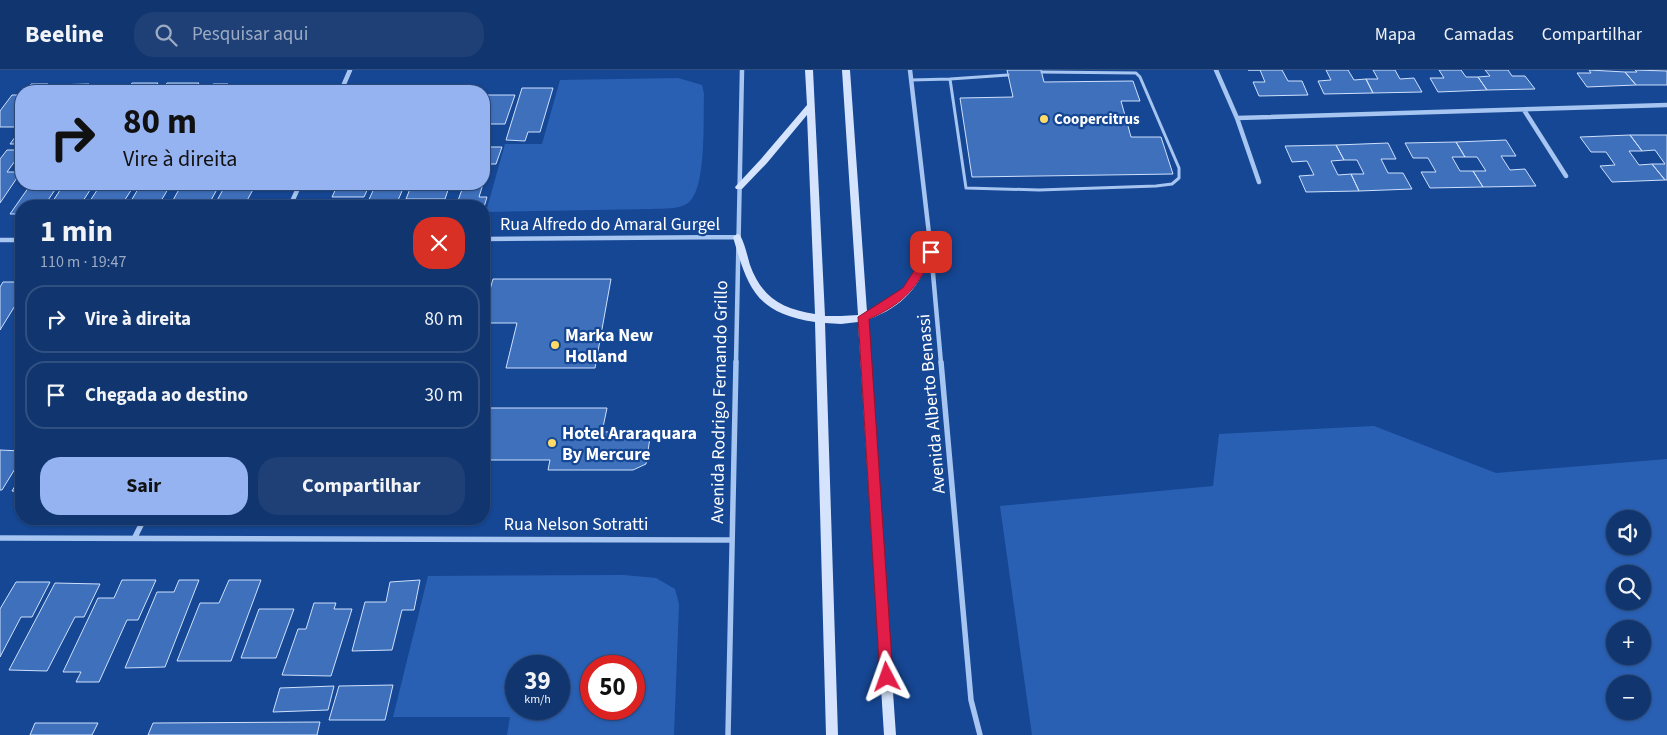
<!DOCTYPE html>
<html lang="pt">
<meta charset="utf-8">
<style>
:root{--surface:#10356f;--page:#1e4077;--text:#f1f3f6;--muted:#9cabc3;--line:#305082;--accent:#95b2f1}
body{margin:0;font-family:"Source Sans 3",sans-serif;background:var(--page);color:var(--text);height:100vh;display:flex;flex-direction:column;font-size:19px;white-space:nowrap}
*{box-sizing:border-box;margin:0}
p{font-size:16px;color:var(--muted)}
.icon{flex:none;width:28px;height:28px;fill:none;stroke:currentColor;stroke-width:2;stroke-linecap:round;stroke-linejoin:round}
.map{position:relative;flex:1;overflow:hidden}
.drawer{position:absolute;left:15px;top:130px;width:475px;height:325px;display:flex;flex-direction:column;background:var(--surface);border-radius:20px;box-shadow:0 1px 4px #0004,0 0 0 1px var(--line)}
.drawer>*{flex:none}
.banner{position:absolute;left:15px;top:15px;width:475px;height:105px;border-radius:20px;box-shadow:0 1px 4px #0004,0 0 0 1px var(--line);background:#95b2f1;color:#111;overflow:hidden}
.tools{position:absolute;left:1606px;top:440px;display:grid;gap:10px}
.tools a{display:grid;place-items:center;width:45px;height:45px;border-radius:50%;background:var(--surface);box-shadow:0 1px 4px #0004,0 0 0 1px var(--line);font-size:25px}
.speed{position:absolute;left:505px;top:585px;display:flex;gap:10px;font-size:25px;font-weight:700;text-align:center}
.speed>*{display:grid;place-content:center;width:65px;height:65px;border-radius:50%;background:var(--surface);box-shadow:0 1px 4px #0004,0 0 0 1px var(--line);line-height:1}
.speed small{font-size:12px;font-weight:400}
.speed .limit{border:8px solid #d22;background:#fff;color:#111}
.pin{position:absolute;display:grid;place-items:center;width:42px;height:42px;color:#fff;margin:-21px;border-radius:10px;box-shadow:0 2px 8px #0006}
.me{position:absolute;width:55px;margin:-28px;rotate:356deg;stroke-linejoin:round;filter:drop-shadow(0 0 4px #0008)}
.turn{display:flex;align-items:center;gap:18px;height:105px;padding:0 25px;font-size:22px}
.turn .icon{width:65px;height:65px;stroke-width:2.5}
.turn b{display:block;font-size:35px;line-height:42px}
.round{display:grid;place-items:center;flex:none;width:52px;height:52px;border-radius:20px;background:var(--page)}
.headline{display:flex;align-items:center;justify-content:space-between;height:85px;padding:0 25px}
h1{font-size:30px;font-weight:700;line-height:38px}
.button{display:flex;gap:10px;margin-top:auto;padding:10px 25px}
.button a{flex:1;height:58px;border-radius:20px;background:var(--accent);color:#111;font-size:20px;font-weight:700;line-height:58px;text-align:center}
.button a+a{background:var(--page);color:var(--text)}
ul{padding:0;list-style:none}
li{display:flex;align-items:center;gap:15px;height:68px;margin:0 10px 8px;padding:0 15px;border:2px solid var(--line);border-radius:20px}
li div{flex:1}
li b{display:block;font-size:19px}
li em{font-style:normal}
header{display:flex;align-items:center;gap:30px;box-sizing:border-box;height:70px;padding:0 25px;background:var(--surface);border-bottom:1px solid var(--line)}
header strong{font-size:24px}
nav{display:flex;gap:28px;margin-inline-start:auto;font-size:18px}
.search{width:350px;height:45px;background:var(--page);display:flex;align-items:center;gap:12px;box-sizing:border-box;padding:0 18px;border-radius:20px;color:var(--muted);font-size:19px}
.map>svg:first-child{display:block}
.green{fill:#2a60b3;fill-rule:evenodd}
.building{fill:#3f70bc;stroke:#cee0fc}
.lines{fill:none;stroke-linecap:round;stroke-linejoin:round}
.service{stroke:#a6c5f1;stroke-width:3}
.minor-far1{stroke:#a6c5f1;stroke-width:4.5}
.minor{stroke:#a6c5f1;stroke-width:5.5}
.secondary{fill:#d5e4fc;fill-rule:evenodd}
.route{fill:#e11d48;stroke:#92132f}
.poi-dot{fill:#ffda66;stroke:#164794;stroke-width:2}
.labels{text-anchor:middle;stroke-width:4.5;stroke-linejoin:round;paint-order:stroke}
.far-poi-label{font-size:15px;font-weight:bold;fill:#fff;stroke:#164794;text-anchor:start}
.street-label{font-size:18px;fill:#fff;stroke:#164794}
.poi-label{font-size:18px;font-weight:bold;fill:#fff;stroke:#164794;text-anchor:start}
</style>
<header>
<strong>Beeline</strong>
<div class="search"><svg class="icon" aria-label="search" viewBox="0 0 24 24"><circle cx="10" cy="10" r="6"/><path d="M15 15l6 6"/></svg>Pesquisar aqui</div>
<nav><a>Mapa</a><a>Camadas</a><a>Compartilhar</a></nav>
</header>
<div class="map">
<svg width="1667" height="665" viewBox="0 0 1667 665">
<rect width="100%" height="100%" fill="#164794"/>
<path class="green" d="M678,8L702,15L704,24C703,47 707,120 688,133C678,140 663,138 651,139L486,142L505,74H542L560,10Z
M1374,356L1496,403L1667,389V665H1032L1000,436L1213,416L1219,364ZM1615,449H1642V476H1615ZM1615,504H1642V531H1615ZM1615,559H1642V586H1615ZM1615,614H1642V641H1615Z
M624,505L656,508L675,519L679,534L674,665H507L510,647H393L428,506ZM516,596H559V639H516ZM591,596H634V639H591Z"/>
<path class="building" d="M1007,0H1041L1044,12L1133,11L1140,31H1121L1131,67H1161L1173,104L972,107L960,28L1013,27Z
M1248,0H1282L1288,11H1302L1308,25L1259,26L1253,12H1265L1260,0Z
M1326,0H1348L1354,10L1366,9L1373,23L1324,24L1318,11L1331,10Z
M1373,0H1395L1400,9L1414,8L1422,22L1373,23L1366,9H1378Z
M1439,0H1461L1466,7H1478L1487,20L1438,22L1430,8H1444Z
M1485,0H1508L1512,6H1525L1535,19L1487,20L1478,7L1490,6Z
M1589,0L1625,2L1636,15L1587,17L1577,3H1591Z
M1635,0L1667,1V15H1636L1625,2H1637Z
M132,13H158L152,21H127Z
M167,13H199L193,21H161Z
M31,14H48L43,21H26Z
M89,14L84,21H48L52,15Z
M213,14H228L223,21H209Z
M273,15H305L302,21H269Z
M522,18H553L540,62H528L525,71L506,70Z
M12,25H21V52L18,57H0V41Z
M484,25H515L505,54H485L484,58Z
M21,59V74H10Z
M1630,65L1642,81H1629L1639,95L1652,94L1665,110L1612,112L1600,96L1615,95L1606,82H1591L1580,67Z
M1630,65H1667V110H1665L1652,94H1665L1655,80L1642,81Z
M1506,70L1516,86H1501L1510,100L1525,99L1536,116L1483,117L1473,101H1486L1477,87H1465L1456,72Z
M1456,72L1465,87H1452L1460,101H1473L1483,117L1430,118L1421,102H1436L1428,88H1413L1405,73Z
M1388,73L1396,89H1381L1388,103H1403L1412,119L1359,121L1351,104H1364L1357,90H1344L1336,75Z
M1336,75L1344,90L1331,91L1338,105L1351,104L1359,121L1306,122L1299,106L1314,105L1307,91L1292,92L1285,76Z
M484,77H502L496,94H490L484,112Z
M7,80H21V91H15L7,102H21L0,133V89Z
M31,114H59L44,136H21V144H10Z
M64,114H94L81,134H51Z
M101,114H135L121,136H100L101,134H88Z
M141,114H171L158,136H128Z
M182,114H220L210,132H172Z
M226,114H256L244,136H214Z
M338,114H370L364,127H332Z
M376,114H405L396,135L367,134Z
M412,114H450L445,129H406Z
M464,114H483L479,127H487L484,137L456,136Z
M493,209H611L595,298H506L517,253H484V234H486Z
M3,212H21V226L0,260V217Z
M484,338H607L602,362L651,361L646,394L633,400H548L550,390H484Z
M0,380L21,381V389L2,420H0Z
M21,406V422L12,421Z
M122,510H156L138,550H127L99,612H76L81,602H63L98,528H114Z
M179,510H199L165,597L125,598L157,522H174Z
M229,510H261L231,591H177L200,533H219Z
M420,510L414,540H402L392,580L352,581L365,532H386L390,512Z
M16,512H50L32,547H21L0,587V539Z
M55,513L100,514L84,547H75L47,601L9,600Z
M314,533H336L334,539H352L331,606L282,605L298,559H306Z
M259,539H294L276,588H241Z
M393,615L385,650H329L339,616Z
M334,616L328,640L273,642L280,618Z
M320,652L317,665H148L153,653Z
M35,653H98L92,665H30Z"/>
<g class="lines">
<path class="service" d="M1008,5L950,9L966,118L1039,120L1156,116L1172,114L1179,108V98L1140,7L1136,3L1042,2
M911,10L950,9"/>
<path class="minor-far1" d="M910,0L931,181L941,293
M1216,0L1237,48L1259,112
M341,21L350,0
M1524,40L1566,106
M1237,48L1667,35
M290,136L300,114
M484,169L737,167
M0,170H21
M736,293L742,0"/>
<path class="minor" d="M941,292L971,630L980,665
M135,467L144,449
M0,468L732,470
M728,665L736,292"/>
<path class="secondary" d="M805,0H813L825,246H841L858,245L842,0H850L867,242C901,228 911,210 928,179L931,178L935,181C917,217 907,235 867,250L896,665H884L858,252L841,254L825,253L838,665H826L815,252C756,243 748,219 733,167L737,164L740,165C745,174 747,185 750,195C762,228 782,239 815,244L807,45L767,93L742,119H736L735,117L761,89L807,35Z"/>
</g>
<path class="route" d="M931,178L936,182C915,218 908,231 869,249L893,607L891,611L887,613L882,611L880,607L858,247L903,218L928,179Z"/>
<g class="poi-dot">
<circle cx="1044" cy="49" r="5"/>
<circle cx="555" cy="275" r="5"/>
<circle cx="552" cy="373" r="5"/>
</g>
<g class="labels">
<g class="far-poi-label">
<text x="1054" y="54">Coopercitrus</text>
</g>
<g class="street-label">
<text x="610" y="160">Rua Alfredo do Amaral Gurgel</text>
<text transform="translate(719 332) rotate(-89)" y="6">Avenida Rodrigo Fernando Grillo</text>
<text transform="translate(931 334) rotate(-95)" y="6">Avenida Alberto Benassi</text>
<text x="576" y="460">Rua Nelson Sotratti</text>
</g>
<g class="poi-label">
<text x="565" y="271">Marka New<tspan x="565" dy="21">Holland</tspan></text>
<text x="562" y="369">Hotel Araraquara<tspan x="562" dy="21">By Mercure</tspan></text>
</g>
</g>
</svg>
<div class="tools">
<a><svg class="icon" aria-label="sound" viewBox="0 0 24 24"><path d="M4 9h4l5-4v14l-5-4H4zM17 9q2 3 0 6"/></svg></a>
<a><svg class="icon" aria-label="search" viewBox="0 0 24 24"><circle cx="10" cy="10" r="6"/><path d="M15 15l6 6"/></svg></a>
<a>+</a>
<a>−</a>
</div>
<div class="speed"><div>39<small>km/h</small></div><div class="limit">50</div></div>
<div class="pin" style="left:931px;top:182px;background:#d93025"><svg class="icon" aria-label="arrive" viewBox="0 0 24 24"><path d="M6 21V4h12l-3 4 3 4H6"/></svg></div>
<svg class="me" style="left:887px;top:607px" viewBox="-20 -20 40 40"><path d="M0-17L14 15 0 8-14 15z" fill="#e11d48" stroke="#fff" stroke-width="4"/></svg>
<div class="banner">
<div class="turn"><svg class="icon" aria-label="right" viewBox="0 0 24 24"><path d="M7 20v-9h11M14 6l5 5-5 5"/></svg><div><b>80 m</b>Vire à direita</div></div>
</div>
<section class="drawer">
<div class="headline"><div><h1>1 min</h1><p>110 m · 19:47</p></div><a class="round" style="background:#d93025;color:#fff"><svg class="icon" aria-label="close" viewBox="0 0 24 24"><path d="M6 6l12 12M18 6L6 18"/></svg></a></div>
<ul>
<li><svg class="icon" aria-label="right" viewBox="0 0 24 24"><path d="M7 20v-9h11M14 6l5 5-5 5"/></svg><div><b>Vire à direita</b></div><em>80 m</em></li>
<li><svg class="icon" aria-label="arrive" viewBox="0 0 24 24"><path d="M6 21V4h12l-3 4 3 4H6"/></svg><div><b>Chegada ao destino</b></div><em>30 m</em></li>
</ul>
<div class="button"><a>Sair</a><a>Compartilhar</a></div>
</section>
</div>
